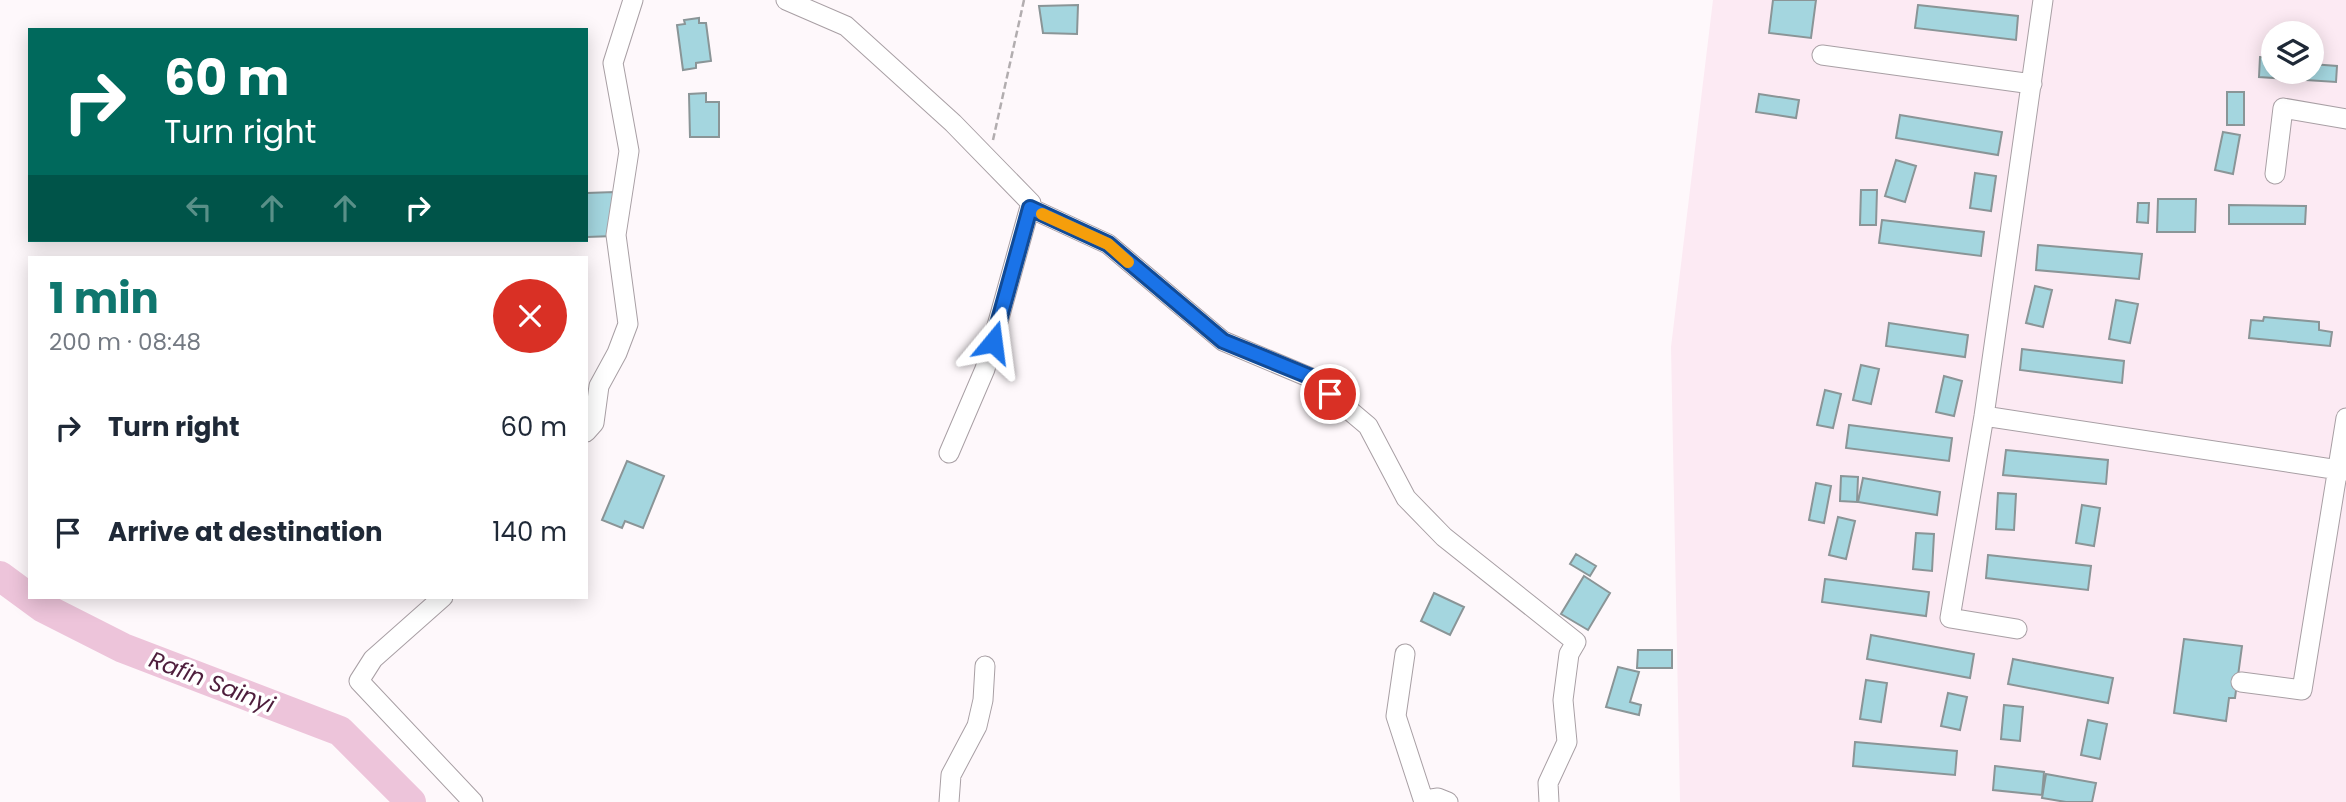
<!DOCTYPE html>
<meta charset="utf-8">
<style>
:root{--surface:#fff;--page:#f2f2f3;--text:#1f2937;--muted:#747a83;--accent:#0f766e}
body{margin:0;font-family:Poppins,sans-serif;background:var(--page);color:var(--text);height:100vh;display:flex;flex-direction:column;font-size:26px;white-space:nowrap}
*{box-sizing:border-box;margin:0}
p{font-size:23px;color:var(--muted)}
.icon{flex:none;width:38px;height:38px;fill:none;stroke:currentColor;stroke-width:2;stroke-linecap:round;stroke-linejoin:round}
.map{position:relative;flex:1;overflow:hidden}
.side{position:absolute;left:28px;top:256px;width:560px;height:343px;display:flex;flex-direction:column;background:var(--surface);border-radius:0px;box-shadow:0 4px 18px #0003}
.side>*{flex:none}
.top-card{position:absolute;left:28px;top:28px;width:560px;height:214px;border-radius:0px;box-shadow:0 4px 18px #0003;background:#00695c;color:#fff;overflow:hidden}
.fabs{position:absolute;left:2261px;top:21px;display:grid;gap:14px}
.fabs a{display:grid;place-items:center;width:63px;height:63px;border-radius:50%;background:var(--surface);box-shadow:0 4px 18px #0003;font-size:35px}
.pin{position:absolute;display:grid;place-items:center;width:60px;height:60px;color:#fff;margin:-30px;border:4px solid #fff;border-radius:50%;box-shadow:0 2px 7px #0007}
.me{position:absolute;width:77px;margin:-38px;rotate:16deg;stroke-linejoin:round;filter:drop-shadow(0 0 5px #0008)}
.turn{display:flex;align-items:center;gap:24px;height:147px;padding:0 21px;font-size:32px}
.turn .icon{width:91px;height:91px;stroke-width:2.5}
.turn b{display:block;font-size:49px;line-height:60px}
.lanes{display:flex;align-items:center;height:66px;padding:0 21px;background:#0003;justify-content:center;gap:35px;direction:ltr}
.lanes .off{opacity:.35}
.round{display:grid;place-items:center;flex:none;width:74px;height:74px;border-radius:37px;background:var(--page)}
.summary{display:flex;align-items:center;justify-content:space-between;height:119px;padding:0 21px}
h1{font-size:42px;font-weight:700;line-height:52px;color:var(--accent)}
ul{padding:0;list-style:none}
li{display:flex;align-items:center;gap:21px;height:105px;padding:0 21px}
li div{flex:1}
li b{display:block;font-size:26px}
li em{font-style:normal}
.map>svg:first-child{display:block}
.built{fill:#fceaf3;fill-rule:evenodd}
.lines{fill:none;stroke-linecap:round;stroke-linejoin:round}
.river{stroke:#edc4da;stroke-width:30}
.building{fill:#a4d6df;stroke:#8a9597;stroke-width:2}
.street-casing{stroke:#a89fa4;stroke-width:21}
.path{stroke:#b2adaf;stroke-width:2.5;stroke-dasharray:7 3.5;stroke-linecap:butt}
.street{stroke:#fff;stroke-width:19}
.route-casing{stroke:#114b97;stroke-width:18}
.route{stroke:#1a73e8;stroke-width:12}
.slow{stroke:#f59e0b;stroke-width:12}
.labels{text-anchor:middle;stroke-width:7;stroke-linejoin:round;paint-order:stroke}
.water-label{font-size:23px;font-style:italic;fill:#4e1e3c;stroke:#fff}
</style>
<div class="map">
<svg width="2346" height="802" viewBox="0 0 2346 802">
<rect width="100%" height="100%" fill="#fef8fb"/>
<path class="built" d="M1713,0H2346V802H1680L1671,347ZM2273,33H2312V72H2273Z"/>
<g class="lines">
<path class="river" d="M0,576L42,607L123,648L340,731L411,802"/>
</g>
<path class="building" d="M1773,0H1816L1811,38L1769,33Z
M1078,5L1077,34L1043,33L1039,6Z
M1918,5L2018,16L2016,40L1915,28Z
M699,18V23H706L711,61L696,63V68L683,70L677,25L685,24L684,20Z
M2260,57L2273,58V72H2312V64L2337,66L2336,82L2259,77Z
M2227,92H2244V125H2227Z
M706,93V102H719V137H690L689,94Z
M1759,94L1799,100L1796,118L1756,112Z
M1900,115L2002,132L1998,155L1896,138Z
M2223,132L2240,135L2233,174L2215,170Z
M1896,160L1916,166L1905,202L1885,196Z
M1975,173L1996,176L1991,211L1970,208Z
M1861,190H1877L1876,225H1860Z
M614,192V236L587,237V193Z
M2158,199H2196L2195,232H2157Z
M2138,203H2149L2148,223L2137,222Z
M2229,205L2306,206L2305,224H2229Z
M1882,220L1984,232L1981,256L1879,243Z
M2038,245L2142,254L2139,279L2036,270Z
M2035,286L2052,290L2043,327L2026,323Z
M2116,300L2138,304L2130,343L2109,339Z
M2264,317L2319,322V330L2332,332L2330,346L2249,338L2251,320L2263,321Z
M1889,323L1968,335L1965,357L1886,346Z
M2022,349L2124,361L2122,383L2020,370Z
M1861,365L1879,369L1871,404L1853,400Z
M1944,376L1962,381L1954,416L1936,412Z
M1825,390L1841,394L1833,428L1817,425Z
M1849,425L1952,438L1949,461L1846,448Z
M2006,450L2108,460L2106,484L2003,475Z
M627,461L664,476L643,528L625,521L622,528L602,520Z
M1841,476L1858,477L1857,502L1840,501Z
M1863,478L1940,492L1937,515L1858,502Z
M1816,483L1831,486L1824,523L1809,520Z
M1998,493L2016,494L2014,530L1996,529Z
M2082,505L2100,508L2094,546L2076,543Z
M1838,517L1855,521L1846,559L1829,555Z
M1916,533L1934,534L1932,571L1913,569Z
M1576,554L1596,566L1590,576L1570,564Z
M1988,555L2091,566L2088,590L1986,578Z
M1584,576L1610,593L1588,630L1561,614Z
M1825,579L1929,592L1926,616L1822,602Z
M1434,593L1464,607L1450,635L1421,621Z
M1871,635L1974,654L1970,678L1867,659Z
M2184,639L2242,646L2235,698H2229L2226,721L2174,713Z
M1638,650H1672V668H1637Z
M2013,659L2113,678L2108,703L2008,684Z
M1618,667L1639,672L1630,702L1641,705L1639,715L1606,707Z
M1866,680L1887,683L1881,722L1860,719Z
M1948,693L1967,697L1960,730L1941,726Z
M2004,705L2023,707L2020,741L2001,739Z
M2088,720L2107,724L2100,759L2081,755Z
M1855,742L1957,751L1955,775L1853,766Z
M1995,766L2044,772L2042,795L1993,790Z
M2046,774L2096,783L2092,802H2066L2042,798Z"/>
<g class="lines">
<defs>
<path id="street" d="M786,0L846,26L953,123L1031,203L985,369L949,453
M1822,55L2032,84
M2275,174L2283,108L2346,119
M1030,208L1108,244L1223,341L1311,378L1368,426L1406,498L1444,537L1576,642L1569,654L1563,700L1567,742L1548,783L1549,802
M1984,416L2346,471
M586,432L594,423L599,386L617,353L628,324L616,235L629,151L613,63L633,0
M443,597L373,659L359,681L473,802
M2017,629L1950,618L1984,416L2043,0
M1405,654L1396,716L1424,802
M2241,682L2302,690L2346,418
M1425,800L1438,798L1448,802
M949,802L951,775L977,726L983,700L985,666"/>
</defs>
<use href="#street" class="street-casing"/>
<path class="path" d="M993,140L1024,0"/>
<use href="#street" class="street"/>
</g>
<g class="lines">
<defs>
<path id="route" d="M993,342L1030,208L1108,244L1223,341L1311,377L1330,394"/>
</defs>
<use href="#route" class="route-casing"/>
<use href="#route" class="route"/>
<path class="slow" d="M1042,214L1108,244L1128,262"/>
</g>
<g class="labels">
<g class="water-label">
<text transform="translate(212 682) rotate(21)" y="8">Rafin Sainyi</text>
</g>
</g>
</svg>
<div class="fabs">
<a><svg class="icon" aria-label="layers" viewBox="0 0 24 24"><path d="M12 4l9 5-9 5-9-5zM3 14l9 5 9-5"/></svg></a>
</div>
<div class="pin" style="left:1330px;top:394px;background:#d93025"><svg class="icon" aria-label="arrive" viewBox="0 0 24 24"><path d="M6 21V4h12l-3 4 3 4H6"/></svg></div>
<svg class="me" style="left:993px;top:342px" viewBox="-20 -20 40 40"><path d="M0-17L14 15 0 8-14 15z" fill="#1a73e8" stroke="#fff" stroke-width="4"/></svg>
<div class="top-card">
<div class="turn"><svg class="icon" aria-label="right" viewBox="0 0 24 24"><path d="M7 20v-9h11M14 6l5 5-5 5"/></svg><div><b>60 m</b>Turn right</div></div>
<div class="lanes"><svg class="icon off" aria-label="left" viewBox="0 0 24 24"><path d="M17 20v-9H6M10 6l-5 5 5 5"/></svg><svg class="icon off" aria-label="ahead" viewBox="0 0 24 24"><path d="M12 20V5M6 11l6-6 6 6"/></svg><svg class="icon off" aria-label="ahead" viewBox="0 0 24 24"><path d="M12 20V5M6 11l6-6 6 6"/></svg><svg class="icon" aria-label="right" viewBox="0 0 24 24"><path d="M7 20v-9h11M14 6l5 5-5 5"/></svg></div>
</div>
<section class="side">
<div class="summary"><div><h1>1 min</h1><p>200 m · 08:48</p></div><a class="round" style="background:#d93025;color:#fff"><svg class="icon" aria-label="close" viewBox="0 0 24 24"><path d="M6 6l12 12M18 6L6 18"/></svg></a></div>
<ul>
<li><svg class="icon" aria-label="right" viewBox="0 0 24 24"><path d="M7 20v-9h11M14 6l5 5-5 5"/></svg><div><b>Turn right</b></div><em>60 m</em></li>
<li><svg class="icon" aria-label="arrive" viewBox="0 0 24 24"><path d="M6 21V4h12l-3 4 3 4H6"/></svg><div><b>Arrive at destination</b></div><em>140 m</em></li>
</ul>
</section>
</div>
